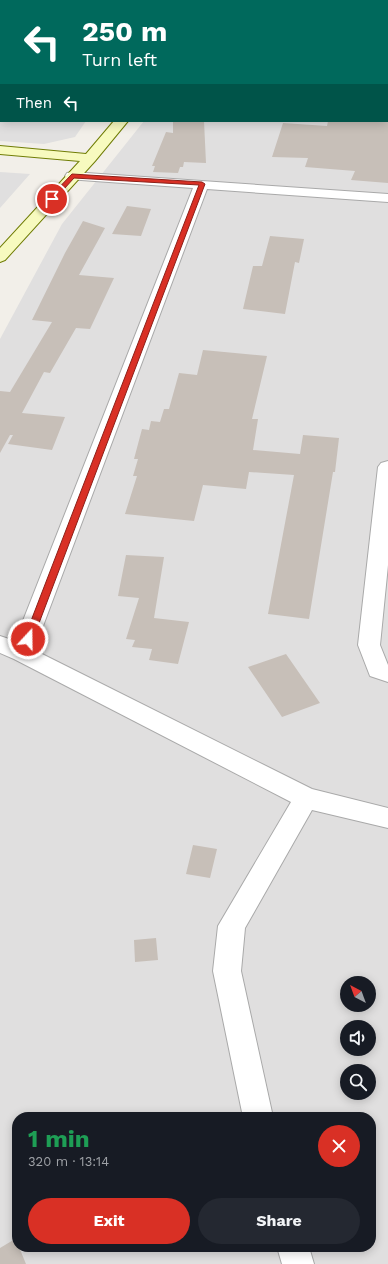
<!DOCTYPE html>
<meta charset="utf-8">
<style>
:root{--surface:#171b24;--page:#242831;--text:#f1f3f6;--muted:#9ea1a6;--accent:#d93025}
body{margin:0;font-family:"Work Sans",sans-serif;background:var(--page);color:var(--text);height:100vh;display:flex;flex-direction:column;font-size:15px;white-space:nowrap}
*{box-sizing:border-box;margin:0}
p{font-size:13px;color:var(--muted)}
.icon{flex:none;width:22px;height:22px;fill:none;stroke:currentColor;stroke-width:2;stroke-linecap:round;stroke-linejoin:round}
.map{position:relative;flex:1;overflow:hidden}
.panel{position:absolute;left:12px;top:1112px;width:364px;height:140px;display:flex;flex-direction:column;background:var(--surface);border-radius:16px;box-shadow:0 2px 10px #0003}
.panel>*{flex:none}
.guide{position:absolute;left:0px;top:0px;width:388px;height:122px;box-shadow:0 2px 10px #0003;background:#00695c;color:#fff;overflow:hidden}
.needle{width:26px;rotate:319deg}
.tools{position:absolute;left:340px;top:976px;display:grid;gap:8px}
.tools a{display:grid;place-items:center;width:36px;height:36px;border-radius:50%;background:var(--surface);box-shadow:0 2px 10px #0003;font-size:20px}
.pin{position:absolute;display:grid;place-items:center;width:34px;height:34px;color:#fff;margin:-17px;border:2px solid #fff;border-radius:50%;box-shadow:0 1px 4px #0007}
.me{position:absolute;width:44px;margin:-22px;rotate:21deg;stroke-linejoin:round;filter:drop-shadow(0 0 3px #0008)}
.turn{display:flex;align-items:center;gap:14px;height:84px;padding:0 16px;font-size:18px}
.turn .icon{width:52px;height:52px;stroke-width:2.5}
.turn b{display:block;font-size:28px;line-height:34px}
.then{display:flex;align-items:center;height:38px;padding:0 16px;background:#0003;gap:8px;font-size:15px}
.round{display:grid;place-items:center;flex:none;width:42px;height:42px;border-radius:21px;background:var(--page)}
.headline{display:flex;align-items:center;justify-content:space-between;height:68px;padding:0 16px}
h1{font-size:24px;font-weight:700;line-height:30px;color:#1e9e55}
.action{display:flex;gap:8px;margin-top:auto;padding:8px 16px}
.action a{flex:1;height:46px;border-radius:24px;background:var(--accent);color:#fff;font-size:16px;font-weight:700;line-height:46px;text-align:center}
.action a+a{background:var(--page);color:var(--text)}
.map>svg:first-child{display:block}
.residential{fill:#e0dfdf;fill-rule:evenodd}
.building{fill:#c7bfb8}
.lines{fill:none;stroke-linecap:round;stroke-linejoin:round}
.street-casing{stroke:#a9a9a9;stroke-width:2}
.secondary-casing{stroke:#707d05;stroke-width:2}
.street{fill:#fff;fill-rule:evenodd}
.secondary{fill:#f7fabf;fill-rule:evenodd}
.route{fill:#d93025;stroke:#8d1f18}
</style>
<div class="map">
<svg width="388" height="1264" viewBox="0 0 388 1264">
<rect width="100%" height="100%" fill="#f2efe9"/>
<path class="residential" d="M0,0H176L1,1V121H86L75,137L44,144L0,141Z
M228,0H388V1264H0V339L62,224L144,121H387V1H227ZM347,983H369V1005H347ZM347,1027H369V1049H347ZM347,1071H369V1093H347ZM17,1117H371V1247H17Z
M0,172L30,174L0,208Z"/>
<path class="building" d="M173,121H204L206,163L184,162L183,167H180L178,173L153,172L155,166H152L166,132L173,133Z
M328,121H388V183L351,180L355,171L305,167L308,158L272,157L283,123L327,126Z
M127,206L151,209L141,236L112,234Z
M83,221L105,228L79,275L114,278L90,329L76,328L50,373L44,372L22,413L65,417L52,450L8,444L13,435H10L0,453V391L10,392L52,322L32,320L65,253Z
M270,236L304,239L299,263L295,262L285,314L243,309L253,266H262Z
M203,350L267,356L252,419H258L253,450L300,454L303,435L339,438L335,472H333L309,619L268,614L294,475L249,472L246,489L203,485L194,521L125,514L137,476H133L138,459H134L142,429L149,430L151,421L160,422L164,409H169L179,373L197,375Z
M126,555L164,557L154,618L189,622L178,664L149,660L152,649L132,647L135,640L126,639L139,598L118,596Z
M286,654L320,703L282,717L248,667Z
M193,845L217,849L210,878L186,874Z
M156,938L158,960L135,962L134,940Z
M15,1239L17,1247H19L26,1264H0V1248Z"/>
<g class="lines">
<defs>
<path id="street" d="M387,15H388V21H387Z
M0,44L1,45V53L0,52Z
M387,90H388V98H387Z
M72,172L388,194V202L207,189L34,650L312,789L388,808V828L312,810L245,928L241,971L273,1117H243L213,971L218,926L291,802L14,659L0,653V636L15,641L193,188L67,179L65,176L67,173Z
M388,461V565L380,645L388,665V682L370,676L358,645L378,467L381,463Z
M277,1247H309L314,1264H282Z"/>
<path id="secondary" d="M202,0H214V1H202Z
M114,121H128L95,161L5,260L0,262V248L80,161L0,154V146L86,154Z"/>
</defs>
<use href="#street" class="street-casing"/>
<use href="#secondary" class="secondary-casing"/>
<use href="#street" class="street"/>
<use href="#secondary" class="secondary"/>
</g>
<path class="route" d="M72,174L202,182L205,184L33,639L28,642L24,639L199,185L74,178L54,200H49V198Z"/>
</svg>
<div class="tools">
<a><svg class="needle" viewBox="-14 -14 28 28"><path d="M0-13l5 13h-10z" fill="#e53935"/><path d="M0 13l5-13h-10z" fill="#9ea1a6"/></svg></a>
<a><svg class="icon" aria-label="sound" viewBox="0 0 24 24"><path d="M4 9h4l5-4v14l-5-4H4zM17 9q2 3 0 6"/></svg></a>
<a><svg class="icon" aria-label="search" viewBox="0 0 24 24"><circle cx="10" cy="10" r="6"/><path d="M15 15l6 6"/></svg></a>
</div>
<div class="pin" style="left:52px;top:199px;background:#d93025"><svg class="icon" aria-label="arrive" viewBox="0 0 24 24"><path d="M6 21V4h12l-3 4 3 4H6"/></svg></div>
<svg class="me" style="left:28px;top:639px" viewBox="-20 -20 40 40"><circle r="17" fill="#d93025" stroke="#fff" stroke-width="3"/><path d="M0-11L8 9 0 5-8 9z" fill="#fff"/></svg>
<div class="guide">
<div class="turn"><svg class="icon" aria-label="left" viewBox="0 0 24 24"><path d="M17 20v-9H6M10 6l-5 5 5 5"/></svg><div><b>250 m</b>Turn left</div></div>
<div class="then">Then<svg class="icon" aria-label="left" viewBox="0 0 24 24"><path d="M17 20v-9H6M10 6l-5 5 5 5"/></svg></div>
</div>
<section class="panel">
<div class="headline"><div><h1>1 min</h1><p>320 m · 13:14</p></div><a class="round" style="background:#d93025;color:#fff"><svg class="icon" aria-label="close" viewBox="0 0 24 24"><path d="M6 6l12 12M18 6L6 18"/></svg></a></div>
<div class="action"><a>Exit</a><a>Share</a></div>
</section>
</div>
